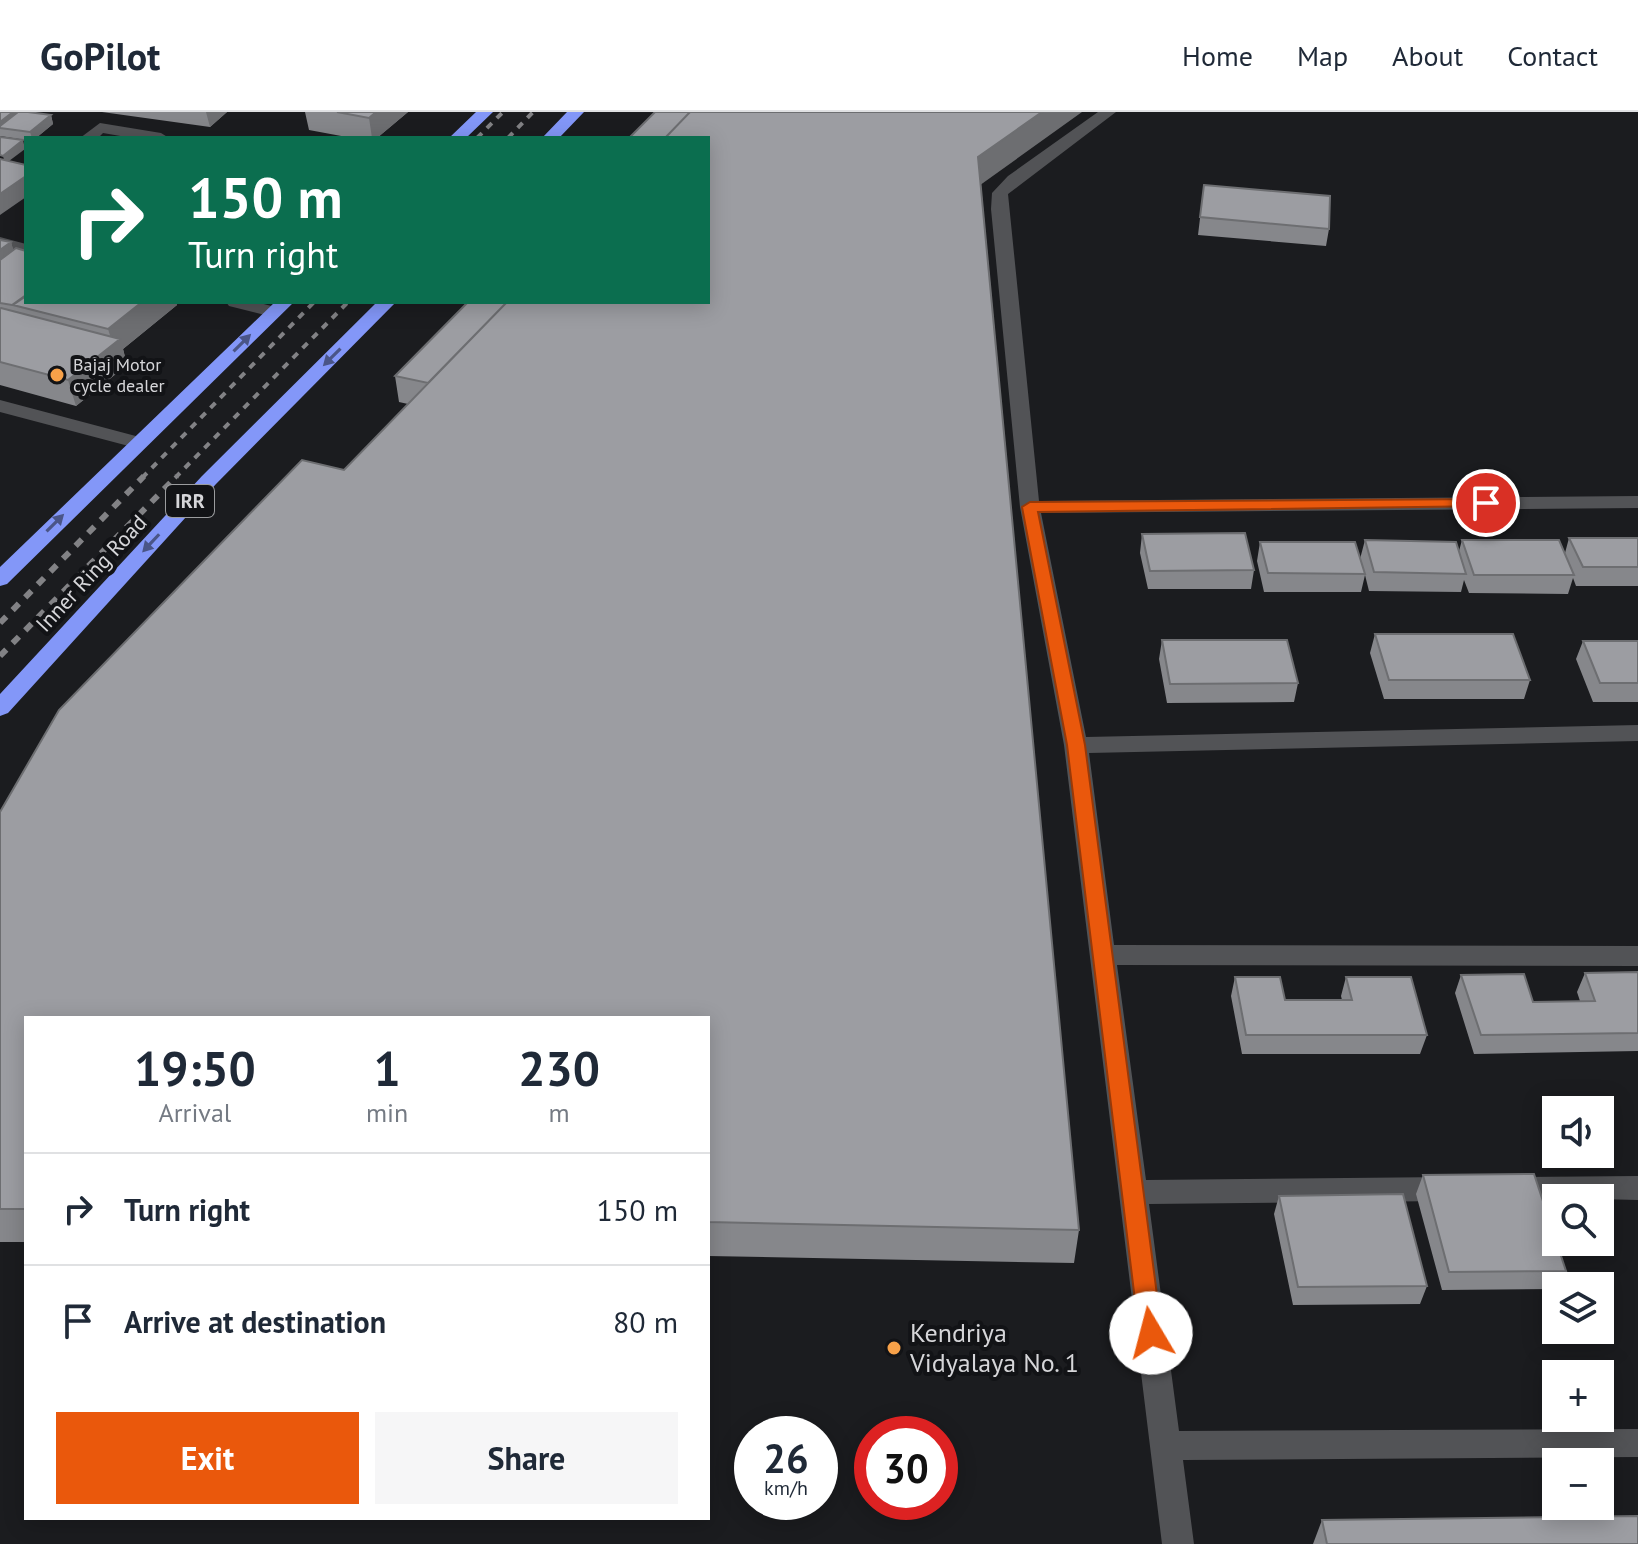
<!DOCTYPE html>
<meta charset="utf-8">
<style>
:root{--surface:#fff;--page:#f6f6f7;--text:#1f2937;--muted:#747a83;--line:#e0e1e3;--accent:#ea580c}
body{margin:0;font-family:"PT Sans",sans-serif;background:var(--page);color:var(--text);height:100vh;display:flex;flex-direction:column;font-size:30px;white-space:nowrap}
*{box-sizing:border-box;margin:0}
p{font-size:26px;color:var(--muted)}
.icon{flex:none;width:44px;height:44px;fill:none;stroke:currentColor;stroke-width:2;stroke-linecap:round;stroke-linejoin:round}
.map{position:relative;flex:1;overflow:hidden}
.details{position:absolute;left:24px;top:904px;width:686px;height:504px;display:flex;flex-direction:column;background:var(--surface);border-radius:0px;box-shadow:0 4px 20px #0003}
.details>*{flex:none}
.banner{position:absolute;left:24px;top:24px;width:686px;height:168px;border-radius:0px;box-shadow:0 4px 20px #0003;background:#0b6e4f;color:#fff;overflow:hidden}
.controls{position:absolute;left:1542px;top:984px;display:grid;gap:16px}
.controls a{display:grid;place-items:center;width:72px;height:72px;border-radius:0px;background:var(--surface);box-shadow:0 4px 20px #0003;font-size:40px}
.speed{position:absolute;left:734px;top:1304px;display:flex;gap:16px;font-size:40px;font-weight:700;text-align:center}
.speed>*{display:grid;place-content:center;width:104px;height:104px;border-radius:50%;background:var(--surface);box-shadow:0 4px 20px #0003;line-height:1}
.speed small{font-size:20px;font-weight:400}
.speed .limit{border:12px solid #d22;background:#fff;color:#111}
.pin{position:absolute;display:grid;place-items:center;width:68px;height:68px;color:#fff;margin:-34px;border:4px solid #fff;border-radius:50%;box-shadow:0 2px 8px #0007}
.me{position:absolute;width:88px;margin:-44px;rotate:352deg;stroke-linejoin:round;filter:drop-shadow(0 0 6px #0008)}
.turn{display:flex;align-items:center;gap:28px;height:168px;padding:0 32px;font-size:36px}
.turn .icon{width:104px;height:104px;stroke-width:2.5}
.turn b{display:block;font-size:56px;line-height:68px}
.eta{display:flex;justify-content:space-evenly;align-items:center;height:136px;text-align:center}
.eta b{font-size:48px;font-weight:600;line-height:56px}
.primary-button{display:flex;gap:16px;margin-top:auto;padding:16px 32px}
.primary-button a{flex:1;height:92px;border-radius:0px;background:var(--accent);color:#fff;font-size:32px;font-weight:600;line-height:92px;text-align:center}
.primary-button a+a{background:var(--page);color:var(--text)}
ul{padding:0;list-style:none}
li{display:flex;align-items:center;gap:24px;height:112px;padding:0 32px;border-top:2px solid var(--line)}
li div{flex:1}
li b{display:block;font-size:30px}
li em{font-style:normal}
header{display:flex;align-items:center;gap:48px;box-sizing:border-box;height:112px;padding:0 40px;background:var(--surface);border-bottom:2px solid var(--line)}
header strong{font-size:38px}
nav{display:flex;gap:44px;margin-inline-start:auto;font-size:28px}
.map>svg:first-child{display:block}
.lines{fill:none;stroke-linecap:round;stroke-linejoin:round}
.minor{fill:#525356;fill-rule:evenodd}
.highway{fill:#8397f8;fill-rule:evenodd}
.rail-far1{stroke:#828285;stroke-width:4;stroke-dasharray:7 7;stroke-linecap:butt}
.rail{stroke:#828285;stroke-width:6;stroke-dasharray:9 9;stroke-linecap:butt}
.wall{fill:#86878b}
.shaded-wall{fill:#6d6e71}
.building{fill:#9c9da2;stroke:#6d6e71;stroke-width:2}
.oneway{fill:#4a5587}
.route{fill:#ea580c;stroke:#983908;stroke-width:2}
.poi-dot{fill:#f7a149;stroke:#121316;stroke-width:3}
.labels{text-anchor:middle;stroke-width:8;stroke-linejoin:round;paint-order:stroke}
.far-poi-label{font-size:18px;fill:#d6d6d9;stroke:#121316;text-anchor:start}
.shield{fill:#121316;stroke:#9b9c9e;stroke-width:2}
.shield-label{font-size:20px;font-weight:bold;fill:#d6d6d9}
.street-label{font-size:22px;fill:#d6d6d9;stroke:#121316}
.near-poi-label{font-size:26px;fill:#d6d6d9;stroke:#121316;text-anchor:start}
</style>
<header>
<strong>GoPilot</strong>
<nav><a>Home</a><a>Map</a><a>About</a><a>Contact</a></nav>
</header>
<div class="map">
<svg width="1638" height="1432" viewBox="0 0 1638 1432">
<rect width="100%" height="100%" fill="#1b1c1f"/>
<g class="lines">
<path class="minor" d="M1098,0H1116L1008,82L1039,389L1638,384V396L1041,401L1086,625L1638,613V629L1089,641L1114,833L1638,834V854L1117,853L1146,1068L1448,1065L1458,1069L1462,1077L1458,1085L1448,1089L1149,1092L1179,1319L1638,1317V1345L1183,1348L1194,1432H1162L1064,633L1020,395L991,97L992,81L1008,64Z
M100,11L161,21L169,26H132L103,21L98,26H80Z
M0,125L26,132V142L0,135Z
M226,190H256L279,196L282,200L273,205L229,194Z
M0,288L147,327L150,331L140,337L0,300Z
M1638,1064V1088L1556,1086V1088L1508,1089L1498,1085L1494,1077L1498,1069L1508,1065Z"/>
<path class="highway" d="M476,0H493L466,26H449Z
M567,0H584L559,26H542Z
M275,190H294L7,472L0,474V455Z
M377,190H396L216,372L8,601L0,604V582L202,364Z"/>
<path class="rail-far1" d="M477,26L503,0
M508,26L533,0
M142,366L314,190
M175,366L348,190"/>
<path class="rail" d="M0,511L144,364
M0,544L177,364"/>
</g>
<path class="wall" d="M0,0L51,3L53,12L36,26H26V28L0,24Z
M102,0H227L210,15Z
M305,0H408L377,26H352L309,18Z
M981,73L1079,1118L1074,1151L708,1144V906H26V1130H0V700L344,358L408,292L399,290L395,264Z
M1204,73L1329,117L1326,134L1198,123Z
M0,128L11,130L26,190H177V193L123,237L127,253L76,294L0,273Z
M1142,422L1254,458L1251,477H1148L1140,441Z
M1569,426H1638V474H1576L1573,466L1568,482L1469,481L1464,468L1461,480L1369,479L1365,463L1361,480H1264L1257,449L1260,430L1360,447L1365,428L1459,439L1462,428L1565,441Z
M1375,522L1530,568L1524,587H1384L1370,541Z
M1162,528L1298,571L1294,590L1167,591L1159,547Z
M1583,529H1638V590H1593L1576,547Z
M1638,860V939L1474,942L1455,881L1461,863L1533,890L1580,889L1577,880L1585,861Z
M1235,865L1285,888H1342L1341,884L1346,865L1427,923L1420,942H1242L1231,884Z
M1423,1063L1566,1159L1559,1174H1556V1177L1442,1178L1416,1082Z
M1279,1084L1427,1174L1420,1192L1293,1193L1274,1102Z
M1322,1408L1638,1432H1313Z"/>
<path class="shaded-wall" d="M13,0H19L0,16V10Z
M206,0H227L210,15Z
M376,0H408L377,26H372L369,6Z
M1042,0H1082L976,76L978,45Z
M51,3L53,12L36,26H32L30,20Z
M23,28L25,37L5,52L3,44Z
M26,64V85L0,103V82Z
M11,130L16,147L0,159V138Z
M142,190H177V193L123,237L127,253L76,294L68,268L113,233L108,217Z"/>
<path class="building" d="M0,0H13L0,10Z
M18,0H28L51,3L30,20L0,16V14Z
M337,0H376L369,6Z
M655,0H690L665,26H629Z
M690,0H1042L978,45L1079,1118L708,1110V906H26V1097H0V700L59,598L302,348L344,358L507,190H708V26H665Z
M0,25L23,28L3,44L0,43Z
M0,47L26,53V64L0,82Z
M1204,73L1330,84L1329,117L1200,105Z
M0,128L11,130L0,138Z
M16,136L26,139V183L12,193L0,191V148Z
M26,184V190H142L108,217L13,193Z
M468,190H507L428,271L395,264Z
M1,196L120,227L68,268L0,250V197Z
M1245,421L1254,458L1150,459L1142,422Z
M1569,426H1638V455H1583Z
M1365,428L1456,430L1466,462L1374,460Z
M1462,428H1559L1574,463H1474Z
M1260,430H1355L1365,462L1268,461Z
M1375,522H1513L1530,568H1389Z
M1162,528H1287L1298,571L1170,572Z
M1583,529H1638V571H1600Z
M1638,860V921L1481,923L1461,863L1524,862L1533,890L1595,889L1585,861Z
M1235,865H1280L1285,888H1352L1346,865H1411L1427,923H1246Z
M1534,1062L1566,1159L1449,1160L1423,1063Z
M1403,1082L1427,1174L1298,1175L1279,1084Z
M1638,1404V1432H1327L1322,1408Z"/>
<defs><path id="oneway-solid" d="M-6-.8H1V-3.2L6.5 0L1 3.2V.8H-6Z" transform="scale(2)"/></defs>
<g class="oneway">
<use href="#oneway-solid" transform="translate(242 231) rotate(-45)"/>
<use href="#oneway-solid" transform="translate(332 245) rotate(135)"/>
<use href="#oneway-solid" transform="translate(55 411) rotate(-45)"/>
<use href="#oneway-solid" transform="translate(151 431) rotate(133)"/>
</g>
<path class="route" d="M1486,387L1494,391L1491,394L1038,400L1085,633L1162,1221L1159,1228L1151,1231L1143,1228L1139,1221L1067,633L1022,395L1030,390Z"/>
<g class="poi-dot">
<circle cx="57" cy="263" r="8"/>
<circle cx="894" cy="1236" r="8"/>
</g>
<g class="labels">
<g class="far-poi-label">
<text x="73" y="259">Bajaj Motor<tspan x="73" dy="21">cycle dealer</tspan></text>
</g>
<rect class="shield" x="166" y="373" width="48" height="32" rx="6"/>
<g class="shield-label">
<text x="190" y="396">IRR</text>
</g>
<g class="street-label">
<text transform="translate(91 461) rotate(-47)" y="8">Inner Ring Road</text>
</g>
<g class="near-poi-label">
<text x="910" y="1230">Kendriya<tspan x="910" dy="30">Vidyalaya No. 1</tspan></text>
</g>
</g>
</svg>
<div class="controls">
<a><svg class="icon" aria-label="sound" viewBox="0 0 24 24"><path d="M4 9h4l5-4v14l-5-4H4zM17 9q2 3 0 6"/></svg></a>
<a><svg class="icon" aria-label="search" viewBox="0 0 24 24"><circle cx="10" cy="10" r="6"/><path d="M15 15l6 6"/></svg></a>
<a><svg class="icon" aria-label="layers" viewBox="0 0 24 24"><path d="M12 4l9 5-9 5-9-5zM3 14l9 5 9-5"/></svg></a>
<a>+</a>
<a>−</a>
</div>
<div class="speed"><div>26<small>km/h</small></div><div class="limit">30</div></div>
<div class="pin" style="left:1486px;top:391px;background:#d93025"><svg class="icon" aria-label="arrive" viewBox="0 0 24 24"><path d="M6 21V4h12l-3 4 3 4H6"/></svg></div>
<svg class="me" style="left:1151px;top:1221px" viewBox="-20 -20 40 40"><circle r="19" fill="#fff"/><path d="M0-13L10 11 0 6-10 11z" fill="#ea580c"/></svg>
<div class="banner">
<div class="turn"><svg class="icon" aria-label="right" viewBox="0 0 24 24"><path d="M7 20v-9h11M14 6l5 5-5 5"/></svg><div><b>150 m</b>Turn right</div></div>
</div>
<section class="details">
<div class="eta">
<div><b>19:50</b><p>Arrival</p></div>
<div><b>1</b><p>min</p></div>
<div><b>230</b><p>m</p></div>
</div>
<ul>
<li><svg class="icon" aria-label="right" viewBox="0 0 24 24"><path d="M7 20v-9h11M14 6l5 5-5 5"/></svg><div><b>Turn right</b></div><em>150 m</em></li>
<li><svg class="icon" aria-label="arrive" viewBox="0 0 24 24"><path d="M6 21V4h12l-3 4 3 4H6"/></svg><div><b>Arrive at destination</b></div><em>80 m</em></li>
</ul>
<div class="primary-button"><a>Exit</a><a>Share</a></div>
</section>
</div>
